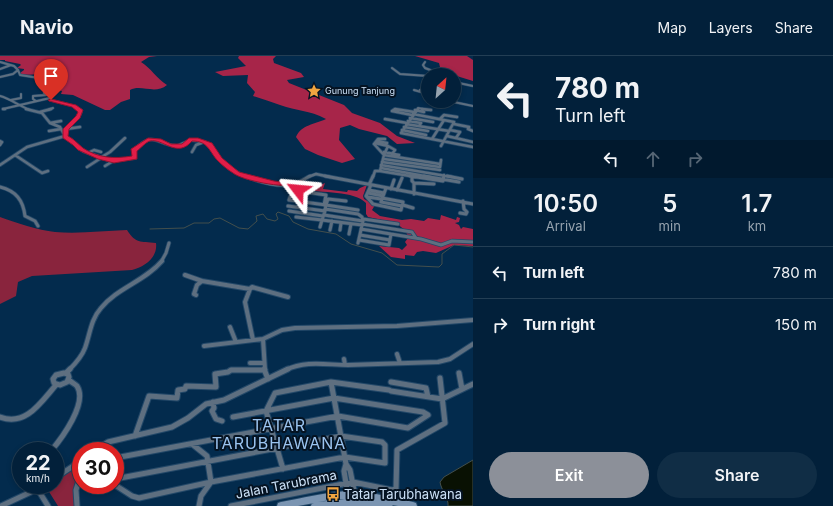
<!DOCTYPE html>
<style>
:root{--surface:#02203a;--page:#102d45;--text:#f1f3f6;--muted:#96a3af;--line:#233e54;--accent:#8c9099}
body{margin:0;font-family:Inter,sans-serif;background:var(--page);color:var(--text);height:100vh;display:flex;flex-direction:column;font-size:15px;white-space:nowrap}
*{box-sizing:border-box;margin:0}
p{font-size:13px;color:var(--muted)}
.icon{flex:none;width:22px;height:22px;fill:none;stroke:currentColor;stroke-width:2;stroke-linecap:round;stroke-linejoin:round}
.map{position:relative;flex:1;overflow:hidden}
.side{display:flex;flex-direction:column;background:var(--surface);width:360px}
.side>*{flex:none}
.guide{background:#02203a;color:var(--text);overflow:hidden}
.needle{width:26px;rotate:27deg}
.tools{position:absolute;left:421px;top:12px;display:grid;gap:8px}
.tools a{display:grid;place-items:center;width:40px;height:40px;border-radius:50%;background:var(--surface);box-shadow:0 2px 6px #0003,0 0 0 1px var(--line);font-size:20px}
.speed{position:absolute;left:12px;top:386px;display:flex;gap:8px;font-size:20px;font-weight:700;text-align:center}
.speed>*{display:grid;place-content:center;width:52px;height:52px;border-radius:50%;background:var(--surface);box-shadow:0 2px 6px #0003,0 0 0 1px var(--line);line-height:1}
.speed small{font-size:10px;font-weight:400}
.speed .limit{border:6px solid #d22;background:#fff;color:#111}
.pin{position:absolute;display:grid;place-items:center;width:34px;height:34px;color:#fff;margin:-41px -17px;border-radius:50% 50% 50% 0;rotate:-45deg;box-shadow:0 0 4px #0007}
.pin .icon{rotate:45deg}
.me{position:absolute;width:44px;margin:-22px;rotate:299deg;stroke-linejoin:round;filter:drop-shadow(0 0 3px #0008)}
.turn{display:flex;align-items:center;gap:14px;height:84px;padding:0 16px;font-size:18px}
.turn .icon{width:52px;height:52px;stroke-width:2.5}
.turn b{display:block;font-size:28px;line-height:34px}
.lanes{display:flex;align-items:center;height:38px;padding:0 16px;background:#0003;justify-content:center;gap:20px;direction:ltr}
.lanes .off{opacity:.35}
.eta{display:flex;justify-content:space-evenly;align-items:center;height:68px;text-align:center}
.eta b{font-size:24px;font-weight:600;line-height:28px}
.cta{display:flex;gap:8px;margin-top:auto;padding:8px 16px}
.cta a{flex:1;height:46px;border-radius:24px;background:var(--accent);color:#fff;font-size:16px;font-weight:600;line-height:46px;text-align:center}
.cta a+a{background:var(--page);color:var(--text)}
ul{padding:0;list-style:none}
li{display:flex;align-items:center;gap:12px;height:52px;padding:0 16px;border-top:1px solid var(--line)}
li div{flex:1}
li b{display:block;font-size:15px}
li em{font-style:normal}
header{display:flex;align-items:center;gap:24px;box-sizing:border-box;height:56px;padding:0 20px;background:var(--surface);border-bottom:1px solid var(--line)}
header strong{font-size:19px}
nav{display:flex;gap:22px;margin-inline-start:auto;font-size:14px}
main{display:flex;flex:1;min-height:0}
.map>svg:first-child{display:block}
.green{fill:#89243d}
.forest{fill:#a72549}
.water{fill:#091103;stroke:#434f4c}
.lines{fill:none;stroke-linecap:round;stroke-linejoin:round}
.stream{stroke:#434f4c;stroke-width:1}
.street-tunnel{stroke:#214666;stroke-width:5;stroke-dasharray:5 2.5;stroke-linecap:butt}
.street-far4-casing{stroke:#234868;stroke-width:3}
.street-far3-casing{stroke:#234868;stroke-width:4}
.street-far2-casing{stroke:#234868;stroke-width:4.5}
.street-far1-casing{stroke:#234868;stroke-width:6}
.street-casing{stroke:#234868;stroke-width:7}
.secondary-casing{stroke:#234868;stroke-width:2}
.street-far4{stroke:#5e6f80;stroke-width:2}
.street-far3{stroke:#5e6f80;stroke-width:2.5}
.street-far2{stroke:#5e6f80;stroke-width:3}
.street-far1{stroke:#5e6f80;stroke-width:4}
.street{stroke:#5e6f80;stroke-width:5}
.secondary{fill:#7b95b2;fill-rule:evenodd}
.route{fill:#e11d48;stroke:#92132f}
.labels{text-anchor:middle;stroke-width:4;stroke-linejoin:round;paint-order:stroke}
.far-poi-label{font-size:9px;fill:#cbe0f6;stroke:#051322;text-anchor:start}
.near-street-label{font-size:13px;fill:#cbe0f6;stroke:#051322}
.near-poi-label{font-size:13px;fill:#cbe0f6;stroke:#051322;text-anchor:start}
.near-quarter-label{font-size:16px;letter-spacing:1px;fill:#9bc4f0;stroke:#051322}
</style>
<header>
<strong>Navio</strong>
<nav><a>Map</a><a>Layers</a><a>Share</a></nav>
</header>
<main>
<div class="map">
<svg width="473" height="450" viewBox="0 0 473 450">
<rect width="100%" height="100%" fill="#032b4d"/>
<path class="green" d="M0,161C16,167 38,174 55,176C78,178 103,175 127,174C136,188 140,185 156,187C158,202 144,211 132,214L32,220L18,226L16,240L0,248Z
M81,408L74,430L75,450H58L46,431L55,429V425Z"/>
<path class="forest" d="M0,0H157L149,1L141,6C151,12 156,22 167,29C155,39 141,28 130,34V43L121,46L110,54H105L73,39L61,38L62,35L53,33V30L60,28V24L66,21L61,17L23,19L20,17L24,14V13L17,12L21,9L20,8L5,5V4H0Z
M239,0H276L273,3L274,7L301,17L304,21L287,24L289,27L344,49L352,57L380,67L397,80L415,87L397,88L387,80L359,73L350,69L340,72L339,84L355,103L342,107L318,99L305,93L296,81C301,69 315,68 326,63C309,54 297,55 280,49C271,46 262,43 253,40L255,36L247,27L248,19L223,20L215,16L246,10L238,2Z
M415,0H467L473,4V25L437,14L440,11L439,7Z
M306,127L320,129L325,127L323,133L347,136L348,134L357,135L360,132L367,129L363,140L364,143L375,149L372,154L380,160L402,164L411,163L424,165L428,162L440,164L441,159L456,164L457,161L460,162L459,166L455,167L459,169L461,173L463,171L473,173V190L454,189L436,197L423,195L417,196L414,200L405,199V203L391,201L379,190L399,192L402,194L407,189L405,186L408,182L406,175L396,167L368,161L366,158V147C355,135 320,136 304,135V128Z"/>
<path class="water" d="M473,404V450H448C449,442 441,434 440,426L444,421Z"/>
<g class="lines">
<path class="stream" d="M150,173L184,172L194,167H209L214,163L220,162L239,172L248,173L257,165L256,160L263,158L267,163L275,165L278,163L276,158L278,156L289,160L293,166L308,173L336,178L351,188L382,197L397,209L439,211L442,208V198L454,189L473,191"/>
<path class="street-tunnel" d="M31,436L43,429"/>
<defs>
<path id="street-far4" d="M0,6L14,10L18,14L13,18L0,21
M425,6L423,9L425,12L443,19
M392,12L400,18L428,20
M0,13L11,9
M18,14L20,19L52,24L44,37L50,39V44L74,50L79,54
M454,26L473,30
M414,34L428,38
M421,36L420,34L428,31
M0,40C11,43 19,50 30,54
M11,44L21,42V38
M36,45L33,43V40L46,39
M449,45L473,50
M3,53L50,42
M48,54L53,52
M394,54H399
M417,54L418,52L428,54"/>
<path id="street-far3" d="M3,53H5
M26,53L42,57L50,67L60,71L65,80L83,95L111,105L135,102L134,94C154,74 155,88 177,90L191,84L205,86L229,112L246,121
M418,53L401,77L473,91
M422,53L431,54
M415,54L424,56
M40,56L51,53
M413,58L454,66L441,90
M412,59L392,55L395,53L414,56
M410,62L433,66
M385,63L407,67
M440,63L444,59L457,61
M408,65L421,67L419,70
M50,67L61,65
M406,68L449,75
M454,68L469,71L468,73L473,75
M404,71L428,75
M66,73L80,71
M402,74L426,79
M450,74L460,76L456,82
M49,75L61,73
M64,77L80,58L81,55L78,53
M447,80L473,86
M432,83L444,64
M0,85L2,86L0,89
M377,85L387,87L386,89
M375,87L388,90L384,99L374,88L378,83H385
M388,90L395,94L392,98
M192,96L196,89L204,86
M384,96L399,99
M88,97L94,94L101,96
M100,102L110,96L125,82
M384,103L440,111L441,104
M382,106L440,114
M0,109L15,99
M381,109L452,121
M105,110L113,105
M87,111L101,102
M381,112L430,121
M48,115L42,117L15,99L27,91L65,80
M412,118V121
M308,121L316,118L330,121
M373,121L375,115H380
M416,121L380,115L384,99L440,108
M444,121V119"/>
<path id="street-far2" d="M244,120C257,125 278,132 293,128C299,127 304,123 310,120
M325,120L473,148
M410,120L443,125L444,120
M412,120V125L414,127V138
M424,120L459,126
M447,120L462,123
M300,127V132L290,141L289,144L326,149L325,155
M414,127L434,128
M369,129L373,120
M371,129L366,140L373,148L401,154L402,150
M0,131C16,135 23,144 25,160L35,165L38,170
M386,132L381,146L402,150
M391,133L394,124
M369,134L384,137
M397,134L402,122
M299,135L326,139L324,149
M368,137L383,140
M368,141L381,143
M382,142L403,146L402,150
M346,145L328,143L326,149L358,154
M403,149L413,152
M288,150L325,155L322,164L296,161
M325,153L358,158L362,161L363,165
M289,155L323,160
M460,157L466,158L467,156L464,153L463,145
M324,159L363,165L358,187
M363,163L398,168
M362,168L412,176L416,182
M320,171L322,164L362,169
M361,173L421,183L441,189L452,185L473,186
M330,174L332,165
M340,174L341,167
M349,178L351,168
M360,179L390,184
M359,184L389,189L391,178
M161,206L166,197L169,187"/>
<path id="street-far1" d="M185,219L202,225L250,233L252,231L288,241
M250,233L245,246L253,284
M196,239L194,238L197,229L202,225
M230,271L236,286
M263,283L265,314
M204,290L263,283L282,274L295,272L397,270L473,264
M397,298L400,307
M344,303L345,309
M250,307H264
M69,314C76,307 82,300 85,292C90,278 91,263 101,252C117,232 145,225 162,205
M286,314C306,304 327,309 348,309C378,308 408,307 438,306L450,303L473,288"/>
<path id="street" d="M264,313L268,323
M64,317L68,318L69,321L67,326L60,329L54,327L53,323L56,319Z
M66,317L70,313
M459,317L462,333
M331,326L346,408L344,415L348,439
M391,326L426,332L428,341
M391,335L442,343L473,328
M213,346L214,352L212,355L216,363L222,365
M0,361C26,371 41,346 56,329
M135,380L149,340L177,342L178,334L185,333L186,330L216,331L215,318L228,316L231,314H265
M192,388L207,400L211,426L201,440L199,450
M51,395C62,382 88,347 77,330C75,328 71,326 69,324
M94,395L108,386L172,371L188,362L206,348L224,344L288,313
M115,402L338,360L408,372L428,359L423,356L334,342L233,361
M346,408L350,414L355,439
M283,413L266,355L275,337L331,326L389,334
M55,422L81,405
M115,423L341,380L382,386L385,389V407L345,401L211,426L139,442L132,440L115,429
M35,429L48,450
M1,450L31,436
M77,450L76,434L81,418
M231,450L353,426L392,434L396,433L397,394L445,367L440,322"/>
<path id="secondary" d="M346,435C369,435 391,441 413,446L416,447L417,450H398L392,449L393,450H311L312,447H314L298,450H277L278,447L281,446C302,442 324,437 346,435ZM336,443H345L318,446Z"/>
</defs>
<use href="#street-far4" class="street-far4-casing"/>
<use href="#street-far3" class="street-far3-casing"/>
<use href="#street-far2" class="street-far2-casing"/>
<use href="#street-far1" class="street-far1-casing"/>
<use href="#street" class="street-casing"/>
<use href="#secondary" class="secondary-casing"/>
<use href="#street-far4" class="street-far4"/>
<use href="#street-far3" class="street-far3"/>
<use href="#street-far2" class="street-far2"/>
<use href="#street-far1" class="street-far1"/>
<use href="#street" class="street"/>
<use href="#secondary" class="secondary"/>
</g>
<path class="route" d="M51,43L76,49L83,54L80,62L69,73L68,80C74,83 78,88 83,92C98,102 114,103 132,100L131,93L148,82L161,83L171,88H182L189,82H198L212,87L222,102L239,116L274,125L289,127L302,125L304,130L301,136L298,137L295,134L297,129C284,132 243,125 233,117C228,114 222,109 218,105C209,96 209,85 192,85C177,103 163,82 150,85C146,86 141,92 137,95V103L114,107L98,103L78,94L73,89L63,82V73L76,60L78,56L72,51L49,45L48,44Z"/>
<defs>
<symbol id="sight-bare" viewBox="-9 -9 18 18"><path d="M0-6L1.8-2.2L6-1.7L2.9 1.2L3.7 5.4L0 3.3L-3.7 5.4L-2.9 1.2L-6-1.7L-1.8-2.2Z" fill="#f1a540" stroke="#051322" stroke-width="2.5" paint-order="stroke"/></symbol>
<symbol id="bus-bare" viewBox="-9 -9 18 18"><path d="M-5-6H5V4H4V6H2V4H-2V6H-4V4H-5ZM-3.5-4V0h7V-4ZM-3.5 1.2v1.5H-2V1.2ZM2 1.2v1.5H3.5V1.2Z" fill="#f1a540" stroke="#051322" stroke-width="2.5" paint-order="stroke"/></symbol>
</defs>
<g fill-rule="evenodd">
<use href="#sight-bare" x="304" y="25" width="20" height="20"/>
<use href="#bus-bare" x="323" y="428" width="20" height="20"/>
</g>
<g class="labels">
<g class="far-poi-label">
<text x="325" y="38">Gunung Tanjung</text>
</g>
<g class="near-street-label">
<text transform="translate(286 428) rotate(-11)" y="5">Jalan Tarubrama</text>
</g>
<g class="near-poi-label">
<text x="344" y="443">Tatar Tarubhawana</text>
</g>
<g class="near-quarter-label">
<text x="279" y="375">TATAR<tspan x="279" dy="18">TARUBHAWANA</tspan></text>
</g>
</g>
</svg>
<div class="tools">
<a><svg class="needle" viewBox="-14 -14 28 28"><path d="M0-13l5 13h-10z" fill="#e53935"/><path d="M0 13l5-13h-10z" fill="#96a3af"/></svg></a>
</div>
<div class="speed"><div>22<small>km/h</small></div><div class="limit">30</div></div>
<div class="pin" style="left:51px;top:44px;background:#d93025"><svg class="icon" aria-label="arrive" viewBox="0 0 24 24"><path d="M6 21V4h12l-3 4 3 4H6"/></svg></div>
<svg class="me" style="left:298px;top:134px" viewBox="-20 -20 40 40"><path d="M0-17L14 15 0 8-14 15z" fill="#e11d48" stroke="#fff" stroke-width="4"/></svg>
</div>
<section class="side">
<div class="guide">
<div class="turn"><svg class="icon" aria-label="left" viewBox="0 0 24 24"><path d="M17 20v-9H6M10 6l-5 5 5 5"/></svg><div><b>780 m</b>Turn left</div></div>
<div class="lanes"><svg class="icon" aria-label="left" viewBox="0 0 24 24"><path d="M17 20v-9H6M10 6l-5 5 5 5"/></svg><svg class="icon off" aria-label="ahead" viewBox="0 0 24 24"><path d="M12 20V5M6 11l6-6 6 6"/></svg><svg class="icon off" aria-label="right" viewBox="0 0 24 24"><path d="M7 20v-9h11M14 6l5 5-5 5"/></svg></div>
</div>
<div class="eta">
<div><b>10:50</b><p>Arrival</p></div>
<div><b>5</b><p>min</p></div>
<div><b>1.7</b><p>km</p></div>
</div>
<ul>
<li><svg class="icon" aria-label="left" viewBox="0 0 24 24"><path d="M17 20v-9H6M10 6l-5 5 5 5"/></svg><div><b>Turn left</b></div><em>780 m</em></li>
<li><svg class="icon" aria-label="right" viewBox="0 0 24 24"><path d="M7 20v-9h11M14 6l5 5-5 5"/></svg><div><b>Turn right</b></div><em>150 m</em></li>
</ul>
<div class="cta"><a>Exit</a><a>Share</a></div>
</section>
</main>
